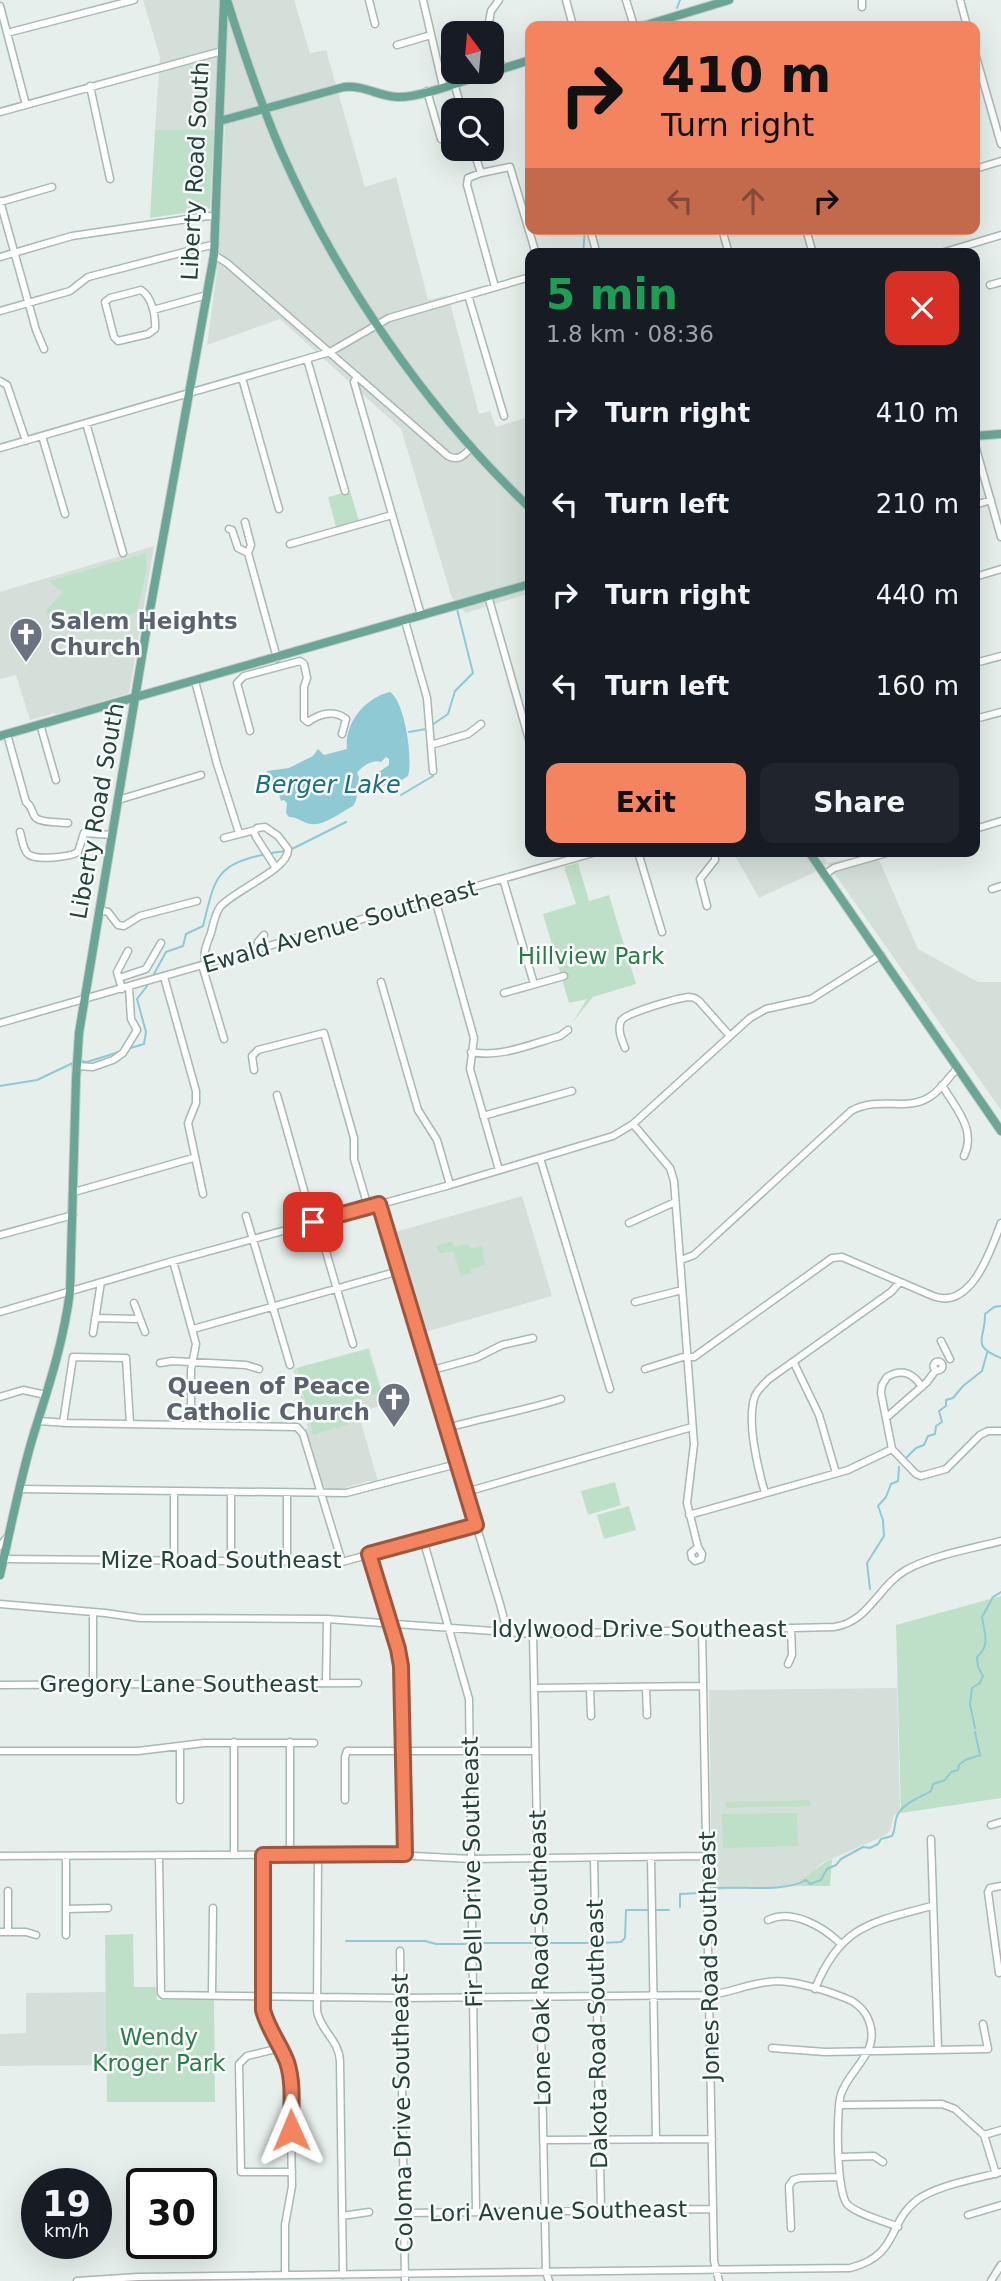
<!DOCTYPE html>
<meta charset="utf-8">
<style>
:root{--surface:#171b24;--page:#20242c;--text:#f1f3f6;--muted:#9ea1a6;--accent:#f4845f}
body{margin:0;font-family:"DejaVu Sans",sans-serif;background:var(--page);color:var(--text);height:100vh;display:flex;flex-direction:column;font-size:26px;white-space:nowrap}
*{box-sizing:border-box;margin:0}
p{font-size:23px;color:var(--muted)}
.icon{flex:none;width:38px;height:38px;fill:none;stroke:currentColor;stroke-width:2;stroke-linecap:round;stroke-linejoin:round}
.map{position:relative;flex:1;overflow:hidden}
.drawer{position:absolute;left:525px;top:248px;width:455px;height:609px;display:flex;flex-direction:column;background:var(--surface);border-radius:14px;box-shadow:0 7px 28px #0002}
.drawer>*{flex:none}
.hud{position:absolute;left:525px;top:21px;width:455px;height:214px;border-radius:14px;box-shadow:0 7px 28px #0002;background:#f4845f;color:#111;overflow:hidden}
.needle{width:46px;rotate:344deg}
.tools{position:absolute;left:441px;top:21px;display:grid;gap:14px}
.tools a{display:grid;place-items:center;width:63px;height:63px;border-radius:14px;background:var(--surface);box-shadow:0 7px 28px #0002;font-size:35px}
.speed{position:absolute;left:21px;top:2168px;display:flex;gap:14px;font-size:35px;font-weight:700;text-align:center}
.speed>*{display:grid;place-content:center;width:91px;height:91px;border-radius:50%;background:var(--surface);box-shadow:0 7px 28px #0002;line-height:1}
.speed small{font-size:18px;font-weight:400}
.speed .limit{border:4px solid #111;border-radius:10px;background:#fff;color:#111}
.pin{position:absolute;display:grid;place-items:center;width:60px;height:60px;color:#fff;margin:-30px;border-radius:14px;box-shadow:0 4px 10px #0006}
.me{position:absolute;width:77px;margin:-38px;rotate:359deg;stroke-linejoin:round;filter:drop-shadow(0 0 5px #0008)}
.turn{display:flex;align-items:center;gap:24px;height:147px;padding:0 21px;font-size:32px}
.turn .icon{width:91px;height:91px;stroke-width:2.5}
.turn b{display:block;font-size:49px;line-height:60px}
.lanes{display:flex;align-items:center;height:66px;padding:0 21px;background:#0003;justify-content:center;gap:35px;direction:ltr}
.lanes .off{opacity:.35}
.round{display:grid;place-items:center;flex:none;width:74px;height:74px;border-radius:14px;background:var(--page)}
.overview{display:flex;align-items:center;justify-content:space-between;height:119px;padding:0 21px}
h1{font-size:42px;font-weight:700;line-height:52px;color:#1e9e55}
.primary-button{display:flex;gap:14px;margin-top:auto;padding:14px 21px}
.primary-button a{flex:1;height:80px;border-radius:14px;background:var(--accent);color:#111;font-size:28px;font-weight:700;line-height:80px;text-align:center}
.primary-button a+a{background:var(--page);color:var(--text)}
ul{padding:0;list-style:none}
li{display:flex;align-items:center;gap:21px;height:91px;padding:0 21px}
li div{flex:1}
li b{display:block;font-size:26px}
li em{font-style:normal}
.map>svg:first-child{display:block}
.built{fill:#d4dfda}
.green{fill:#bfe0c8}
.water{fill:#8ec9d4}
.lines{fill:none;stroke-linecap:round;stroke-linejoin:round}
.stream{stroke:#8ec9d4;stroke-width:2}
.minor-casing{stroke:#a8b8b2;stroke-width:9}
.major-casing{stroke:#c2cac8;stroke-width:10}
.minor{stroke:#fff;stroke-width:6}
.major{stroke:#6aa596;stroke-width:8}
.route-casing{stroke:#9f563e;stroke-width:18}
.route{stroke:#f4845f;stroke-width:12}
.labels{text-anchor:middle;stroke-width:5;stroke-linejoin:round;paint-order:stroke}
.street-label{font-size:23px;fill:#24423a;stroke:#f7fbf9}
.worship-label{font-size:23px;font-weight:bold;fill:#5b616d;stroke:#f7fbf9;text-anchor:start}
.park-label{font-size:23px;fill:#2d7a4b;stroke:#f7fbf9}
.water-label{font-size:24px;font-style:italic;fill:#1c6f80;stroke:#f7fbf9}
</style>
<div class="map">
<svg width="1001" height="2281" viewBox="0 0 1001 2281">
<rect width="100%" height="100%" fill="#e6efeb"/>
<path class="built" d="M143,0H294L310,53L326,50L365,187L396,177L428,300L448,295L479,414L490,411L496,427L528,417L530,411V593L466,613L452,598L401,429L280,319L207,345L217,271L225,126L214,130H155L160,57Z
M154,546L129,693L56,715L55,713L30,720L16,675L0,679V592Z
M733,852H820L827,863L876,853L918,949L978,982H1001V1110L827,863L813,873L759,898Z
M522,1196L552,1296L425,1332L395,1232Z
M369,1348L386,1404L358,1413L378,1481H368L341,1489H328L324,1487L318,1476L304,1430L308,1428L293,1369Z
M897,1688L900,1813L894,1815L890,1830L886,1835L822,1863L812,1873L801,1880V1886L712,1890L709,1690Z
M106,1992L107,2065L0,2066V2034L26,2033V1993Z"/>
<path class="green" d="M155,130H214L210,209L150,218Z
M350,491L359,521L336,527L328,497Z
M146,553V572L137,612L99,625L80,626L54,633L52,631L46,611L62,592L49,581Z
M578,863L589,901L609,895L636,984L593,997L572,1023L587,999L569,1003L543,914L576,904L564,867Z
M452,1241L454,1247L467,1244L472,1249L482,1246L485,1265L471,1269V1273L461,1276L453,1251L439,1254L436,1246Z
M368,1349L381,1392L356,1400L357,1405L351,1407L356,1422L313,1435L297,1368Z
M615,1482L621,1505L588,1515L581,1491Z
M629,1506L636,1530L604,1539L597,1515Z
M1001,1596V1798L901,1813L896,1625Z
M810,1800V1806L726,1808V1802Z
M797,1813L798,1846L723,1848L722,1814Z
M832,1859L830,1886H801L800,1880C812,1874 820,1864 832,1859Z
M133,1934L134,1987H156L157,2000H214L215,2102H107L105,1935Z"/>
<path class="water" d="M390,692C405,702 413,759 408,776L395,784L382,786L379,772L389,765V759L386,757L381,762C373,759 362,766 357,773L361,782C355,790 359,799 353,806C341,812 324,826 311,824C303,823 298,817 289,817L286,813L287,803L284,800L281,801L276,786L267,780V771L289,768L313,756L318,749L324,755L347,749C344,723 365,698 390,692Z"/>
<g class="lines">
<path class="stream" d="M677,8L680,0
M668,26V25
M583,254L585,229
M432,725L448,714L455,691L473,673L457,609
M409,732L426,729
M401,795L433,776
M292,849L346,822
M271,853L286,851
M154,974L166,952L183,946L186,934L203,926C215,879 214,865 266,854
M127,1049L144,1044L146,1032L137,999L147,986
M80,1061L87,1062L119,1052
M0,1086L37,1080L75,1062
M1001,1306L994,1307L985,1314C986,1339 969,1345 1001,1358
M907,1457L916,1448L924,1445L928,1436L935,1434L936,1426L942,1422L939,1411L946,1406V1400L953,1398L963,1386L982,1371L987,1353
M870,1589L867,1563L884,1536L883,1520L878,1506L886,1497L891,1484L898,1481L899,1467
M975,1728L970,1704L972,1688L980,1683L983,1676L978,1667L977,1657C991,1645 984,1633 982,1617L993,1597L1001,1592
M714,1888C742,1886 783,1893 806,1880L810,1884L821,1880L827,1869L836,1865L841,1859L863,1847L870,1848L878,1844L881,1839L892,1836C896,1829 894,1821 898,1814C905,1802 921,1797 931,1791L933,1784L945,1780L951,1772L958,1770L959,1765L965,1760L980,1755L975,1732
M680,1907V1894L701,1893
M657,1910H669
M346,1941H425L436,1944H469
M478,1943H536
M546,1943H591
M600,1943L621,1942L625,1938L626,1910H647"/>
<defs>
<path id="minor" d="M369,0L375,24
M423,0L443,86
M499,0L491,11L489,22L502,69
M566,0L573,26
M626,0L634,26
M960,0L967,26
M0,6L26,105
M862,7V0
M7,33L134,0
M397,45L431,35
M975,53L1001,144
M454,83L462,110
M90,86L110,179
M427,91L441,139
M0,112L222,51
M473,149L481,173
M975,169L1001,161
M0,201L36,330L44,349
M0,202L52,187
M590,229L595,247L594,254
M722,229L729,254
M806,229L813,254
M938,254L1001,235
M214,255L227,263L448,456C459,462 465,454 472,447
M0,257L72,236L208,216L216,217
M990,285L1001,282
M495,287L467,185L468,178L481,173L510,167L536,254
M141,290C152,297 156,316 155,329L148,334L118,341L114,337L105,302L110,298Z
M468,295L504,416
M153,310L207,295
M0,311L70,291L88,277L215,244
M307,359L345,491
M357,376L354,382L421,615
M242,378L279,509
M0,381L7,385L26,441
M86,423L123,553
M42,436L65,514
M975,445L1001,537
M0,448L330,352L389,318L530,277
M975,505L991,500
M245,522L251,545L248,553L277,658
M229,529L232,530L238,548L248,553
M290,544L392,515
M975,577L1001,569
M488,596L530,743
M405,621L427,698L433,771
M975,663L1001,656
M195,681L217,764L239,833
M975,719L1001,712
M40,724L56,780
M250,731L237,683L244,676L300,661L304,664L307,678L304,687V719L308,722C319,714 334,709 346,719L342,734
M7,734L26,802C33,807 31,813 36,818C42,823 60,822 68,823
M431,745L468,734L481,724
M118,800L201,775
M975,829L1001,821
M20,832C22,838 23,850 28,854C36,861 70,857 78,852L84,833L112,835
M224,838L255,830
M638,852L662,932
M824,875L834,868L890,852
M503,879L534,984
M992,889L1001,886
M435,899L474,1038L470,1069L499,1170
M707,906L700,879L715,860V852
M99,910L108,912L118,925L124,926L140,916L197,901
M257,949L258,942L264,935
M206,964C202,953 207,944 211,933C213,925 215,914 220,907C234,890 290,869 288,849L278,836L265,827L257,828L254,832L256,837L276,868
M202,965L224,1039
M164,977L196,1091V1103L188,1123L203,1194
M119,978L146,969L161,943
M381,982L418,1110L437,1140L450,1185
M122,989L117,972L128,951
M504,993L564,976
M0,1023L596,852
M625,1048C622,1040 617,1030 621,1021C625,1013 678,998 689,997C695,997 694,998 699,1001L730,1036
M471,1052C501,1058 531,1044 560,1036L568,1030
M76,1066L93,1067L113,1060L123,1053L137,1030L131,1019L129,987
M254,1070L252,1056L258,1050L324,1033L354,1138V1159L368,1207
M942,1085C955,1108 977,1129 964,1156
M277,1095L313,1222
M483,1116L572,1091
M633,1124L670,1168L674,1181L694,1444L687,1503L698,1547L702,1554L701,1559L695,1561L692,1558L691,1553L698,1547
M540,1158L610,1389
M74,1192L193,1158
M379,1204L500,1604L506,1627V1633
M246,1216L290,1365
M317,1221L353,1344
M629,1223L675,1202
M0,1235L73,1215
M681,1260L694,1255L851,1111C880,1095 907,1113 931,1096C942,1089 949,1076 958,1068
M173,1261L196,1344L191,1370V1425
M635,1302L682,1290
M134,1303L145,1332
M0,1312L173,1261L450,1185L613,1136L633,1124L750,1018L766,1009L811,999L881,955
M95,1318L140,1319
M193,1329L399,1271
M93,1333L101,1282
M941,1341L950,1359
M933.5 1366a4.5 4.5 0 1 1 9 0a4.5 4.5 0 1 1-9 0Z
M160,1363L172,1361L246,1365L259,1369
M794,1363L819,1415L836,1473
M645,1369L683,1357H694L832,1258L842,1257L933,1296C971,1311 991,1250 1001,1223
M429,1371L476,1358L502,1345L533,1338
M922,1387C913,1373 902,1368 887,1377L882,1385L881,1393L892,1449L916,1474L921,1476L946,1469L980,1435L988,1431H1001
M0,1397L23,1390L46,1395
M886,1418L927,1382L936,1370
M38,1421L68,1423L297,1427L303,1434L342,1562
M63,1423L73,1357L126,1358L130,1424
M447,1428C485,1417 523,1411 561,1399
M20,1489L346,1493L457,1464
M231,1492V1561
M466,1492L692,1427
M765,1493C758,1469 746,1420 755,1396C758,1389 764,1384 769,1379L891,1292L900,1282
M689,1515L848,1470L892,1449
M423,1539L469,1699L476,2211
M0,1546L8,1536
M369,1554L398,1649L401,1666L405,1854
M4,1559L342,1562L476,1525
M174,1561V1491
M287,1562V1493
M0,1604L105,1613L140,1618L327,1619L533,1634L834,1627C869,1622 878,1586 906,1570C934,1555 970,1549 1001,1541
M702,1630L714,2261L719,2281
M533,1634L546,2272L549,2281
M788,1664L792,1655L791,1628
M326,1683L327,1619
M0,1685L358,1683
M93,1686V1613
M646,1687L647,1715
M534,1688L703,1686
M590,1688L591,1716
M234,1742V1855
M290,1742V1855
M180,1746V1800
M0,1751H138L204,1743H314
M345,1800V1757L347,1751H535
M991,1825L1001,1822
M931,1839L938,2049
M159,1855L161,1993L163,1995L400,1998L709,1995C730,1993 747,1984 768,1982C790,1978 832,1992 852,2001C860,2006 866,2012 869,2021C881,2052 850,2068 841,2094C836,2110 836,2195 848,2205C859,2215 885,2221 898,2227
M263,1855V2010L266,2021L286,2062L290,2081L292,2186L285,2225V2275
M318,1855L317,2011C320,2030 339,2040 340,2061L343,2275
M0,1856L374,1854L472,1859L706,1856
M651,1857L656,2139
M594,1858L601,2210
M8,1891V1932
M66,1909L108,1908
M768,1920C792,1908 823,1927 840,1943
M0,1932H26L36,1935
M66,1935V1856
M400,1951L405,2281
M999,1973L988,1892L990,1888L1001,1886
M815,1989C840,1926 871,1922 932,1906
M212,1994L213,1908
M280,2048L247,2056L239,2064L241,2172H292
M772,2048L825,2052L988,2049L983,2024
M839,2105L942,2104L955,2109L984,2135L1001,2130
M984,2135L996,2174
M544,2140L712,2139
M839,2157L874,2156L883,2162
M404,2213L713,2209
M968,2215L1001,2205
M342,2216L369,2212
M791,2228L789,2186L793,2180L800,2178L839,2177
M77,2281L138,2277L850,2268C900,2255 887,2223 917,2200C937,2185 977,2179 1001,2172
M991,2281L1001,2265"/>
<path id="major" d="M227,0C243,51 260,102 281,151C338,281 427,410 530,508
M643,26L729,0
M492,72L530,60
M220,121L344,87C364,85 378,96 397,97C421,98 467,79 491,72
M975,436L1001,434
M0,736L530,584
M809,852L1001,1131
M0,1575C11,1527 20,1479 34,1433C49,1386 64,1340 70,1291L76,1079L79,1033L146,632L214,255L224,0"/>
</defs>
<use href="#minor" class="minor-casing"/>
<use href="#major" class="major-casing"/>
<use href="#minor" class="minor"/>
<use href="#major" class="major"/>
</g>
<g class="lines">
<defs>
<path id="route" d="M291,2130C291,2108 294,2083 287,2062C280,2044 268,2029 263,2010V1855L405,1854L401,1666L398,1649L369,1554L476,1525L379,1204L313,1222"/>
</defs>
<use href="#route" class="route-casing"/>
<use href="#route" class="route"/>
</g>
<defs>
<symbol id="church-pin" viewBox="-11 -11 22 30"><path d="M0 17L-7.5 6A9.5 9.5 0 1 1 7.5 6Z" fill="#6b7280" stroke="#f7fbf9"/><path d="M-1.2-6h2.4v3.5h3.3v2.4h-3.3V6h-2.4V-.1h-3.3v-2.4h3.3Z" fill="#fff"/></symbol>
</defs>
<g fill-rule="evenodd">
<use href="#church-pin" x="7" y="615" width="38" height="52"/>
<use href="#church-pin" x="375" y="1380" width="38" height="52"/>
</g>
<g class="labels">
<g class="street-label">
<text transform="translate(195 171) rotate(-87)" y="8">Liberty Road South</text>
<text transform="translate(97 811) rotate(-80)" y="8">Liberty Road South</text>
<text transform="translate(340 926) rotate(-16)" y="8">Ewald Avenue Southeast</text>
<text x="221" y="1568">Mize Road Southeast</text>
<text x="639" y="1637">Idylwood Drive Southeast</text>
<text x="179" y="1692">Gregory Lane Southeast</text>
<text transform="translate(472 1872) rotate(-91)" y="8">Fir Dell Drive Southeast</text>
<text transform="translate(709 1956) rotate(-91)" y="8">Jones Road Southeast</text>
<text transform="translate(540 1958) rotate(-91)" y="8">Lone Oak Road Southeast</text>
<text transform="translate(597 2034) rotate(-91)" y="8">Dakota Road Southeast</text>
<text transform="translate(402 2113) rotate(-91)" y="8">Coloma Drive Southeast</text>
<text transform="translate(558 2211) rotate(-1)" y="8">Lori Avenue Southeast</text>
</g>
<g class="worship-label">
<text x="50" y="629">Salem Heights<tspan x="50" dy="26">Church</tspan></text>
<text x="370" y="1394" text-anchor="end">Queen of Peace<tspan x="370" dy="26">Catholic Church</tspan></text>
</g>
<g class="park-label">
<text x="591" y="964">Hillview Park</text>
<text x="159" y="2045">Wendy<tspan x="159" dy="26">Kroger Park</tspan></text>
</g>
<g class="water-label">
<text x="328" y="793">Berger Lake</text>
</g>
</g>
</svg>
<div class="tools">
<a><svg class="needle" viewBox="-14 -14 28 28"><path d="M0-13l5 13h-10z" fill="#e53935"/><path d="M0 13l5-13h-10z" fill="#9ea1a6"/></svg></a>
<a><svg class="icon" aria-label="search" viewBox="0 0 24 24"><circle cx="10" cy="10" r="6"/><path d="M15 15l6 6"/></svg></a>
</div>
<div class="speed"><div>19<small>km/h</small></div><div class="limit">30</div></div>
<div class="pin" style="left:313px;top:1222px;background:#d93025"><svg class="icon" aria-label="arrive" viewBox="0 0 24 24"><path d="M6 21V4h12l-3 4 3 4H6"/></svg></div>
<svg class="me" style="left:291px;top:2130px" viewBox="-20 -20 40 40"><path d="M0-17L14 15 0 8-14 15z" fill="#f4845f" stroke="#fff" stroke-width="4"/></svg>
<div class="hud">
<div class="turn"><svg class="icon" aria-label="right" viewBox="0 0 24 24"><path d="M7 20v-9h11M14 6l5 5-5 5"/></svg><div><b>410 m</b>Turn right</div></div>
<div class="lanes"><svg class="icon off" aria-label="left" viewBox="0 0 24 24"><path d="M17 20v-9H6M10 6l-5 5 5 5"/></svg><svg class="icon off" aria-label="ahead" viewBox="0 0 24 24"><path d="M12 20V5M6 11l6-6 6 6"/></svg><svg class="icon" aria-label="right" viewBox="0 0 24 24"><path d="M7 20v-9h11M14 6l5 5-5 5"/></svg></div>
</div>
<section class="drawer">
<div class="overview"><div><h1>5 min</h1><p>1.8 km · 08:36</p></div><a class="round" style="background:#d93025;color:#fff"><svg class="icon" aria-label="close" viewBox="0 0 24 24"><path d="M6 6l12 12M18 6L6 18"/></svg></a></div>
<ul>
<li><svg class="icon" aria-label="right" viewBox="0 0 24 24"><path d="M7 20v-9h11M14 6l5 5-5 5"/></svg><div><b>Turn right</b></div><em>410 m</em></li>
<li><svg class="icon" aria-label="left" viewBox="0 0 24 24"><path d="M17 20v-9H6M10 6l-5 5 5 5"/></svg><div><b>Turn left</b></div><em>210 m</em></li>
<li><svg class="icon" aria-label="right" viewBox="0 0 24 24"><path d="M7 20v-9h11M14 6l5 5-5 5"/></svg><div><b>Turn right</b></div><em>440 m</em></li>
<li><svg class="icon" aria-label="left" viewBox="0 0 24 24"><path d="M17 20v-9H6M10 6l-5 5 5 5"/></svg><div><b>Turn left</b></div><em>160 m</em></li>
</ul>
<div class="primary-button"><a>Exit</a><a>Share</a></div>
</section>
</div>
